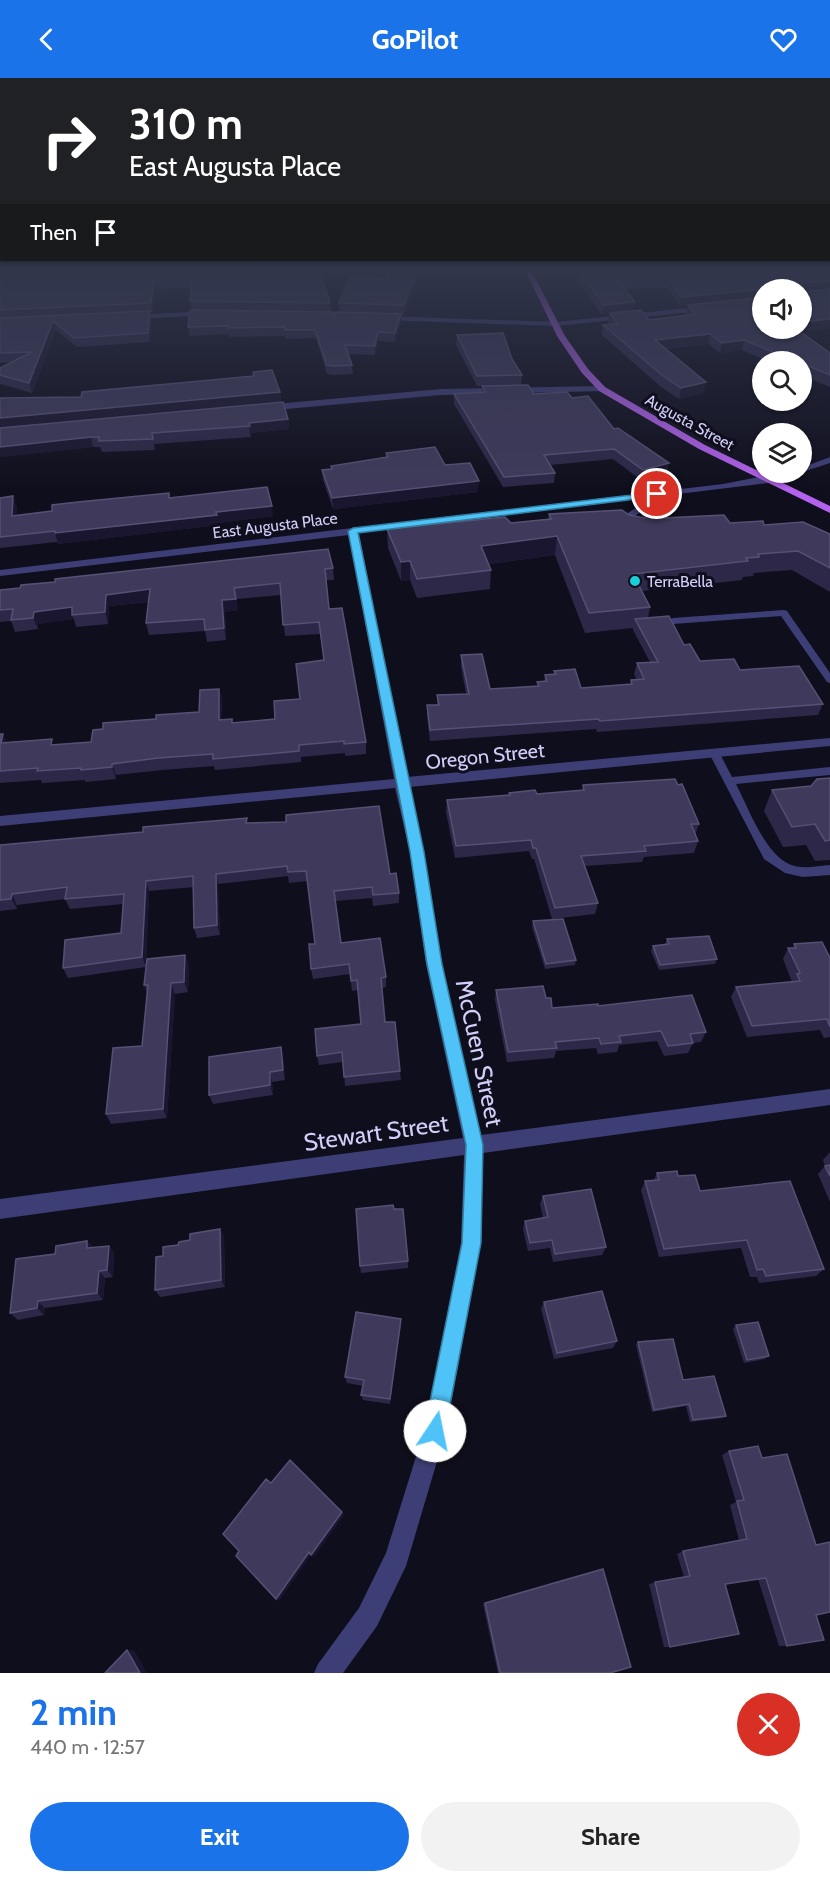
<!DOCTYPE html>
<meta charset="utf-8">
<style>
:root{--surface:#fff;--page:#f2f2f2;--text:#222;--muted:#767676;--accent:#1a73e8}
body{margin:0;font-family:Cabin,sans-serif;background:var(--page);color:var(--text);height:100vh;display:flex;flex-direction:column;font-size:22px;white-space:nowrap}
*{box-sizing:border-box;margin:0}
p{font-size:20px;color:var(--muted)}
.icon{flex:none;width:33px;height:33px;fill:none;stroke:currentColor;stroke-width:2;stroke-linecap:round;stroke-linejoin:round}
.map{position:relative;height:1595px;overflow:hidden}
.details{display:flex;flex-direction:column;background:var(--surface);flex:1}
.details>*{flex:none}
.hud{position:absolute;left:0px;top:0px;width:831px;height:183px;box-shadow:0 2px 4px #0004;background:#202124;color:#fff;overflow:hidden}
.buttons{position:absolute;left:752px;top:201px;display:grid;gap:12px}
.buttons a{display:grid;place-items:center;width:60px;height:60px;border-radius:50%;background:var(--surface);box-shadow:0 2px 4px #0004;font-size:30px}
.pin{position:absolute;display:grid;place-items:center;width:51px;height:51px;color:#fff;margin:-26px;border:3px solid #fff;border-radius:50%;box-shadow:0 2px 6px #0007}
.me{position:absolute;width:66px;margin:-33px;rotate:11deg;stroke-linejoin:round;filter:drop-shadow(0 0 4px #0008)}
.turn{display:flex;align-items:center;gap:21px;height:126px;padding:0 30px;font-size:27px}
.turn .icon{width:78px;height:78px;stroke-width:2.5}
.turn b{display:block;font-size:42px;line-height:51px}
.then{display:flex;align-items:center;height:57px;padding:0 30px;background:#0003;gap:12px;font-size:22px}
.round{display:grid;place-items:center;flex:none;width:63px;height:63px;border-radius:32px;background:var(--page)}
.summary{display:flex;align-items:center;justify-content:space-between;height:102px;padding:0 30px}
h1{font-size:36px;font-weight:700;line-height:45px;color:var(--accent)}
.button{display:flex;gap:12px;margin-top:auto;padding:12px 30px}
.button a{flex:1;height:69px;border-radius:36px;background:var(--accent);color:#fff;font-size:24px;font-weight:700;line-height:69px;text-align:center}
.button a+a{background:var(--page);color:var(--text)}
header{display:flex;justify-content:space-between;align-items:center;height:78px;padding:0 30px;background:var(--accent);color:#fff;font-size:27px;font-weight:700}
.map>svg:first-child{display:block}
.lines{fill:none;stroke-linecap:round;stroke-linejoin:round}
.lane{fill:#3e3e76;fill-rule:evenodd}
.street{fill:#3e3e76;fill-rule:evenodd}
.primary{fill:#b362ed;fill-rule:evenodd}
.wall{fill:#2d2848;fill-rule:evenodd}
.shaded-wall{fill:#1a162f}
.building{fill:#3f3a5b;stroke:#565174;stroke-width:1.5}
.route{fill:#4fc3f7;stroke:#337fa1;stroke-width:1.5}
.poi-dot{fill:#19cfda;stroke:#0f0e1c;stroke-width:2}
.labels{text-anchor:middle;stroke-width:6;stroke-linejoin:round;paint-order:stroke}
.far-street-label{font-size:16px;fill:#d1cef9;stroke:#0f0e1c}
.far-poi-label{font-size:16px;fill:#d1cef9;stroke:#0f0e1c;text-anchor:start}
.street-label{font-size:20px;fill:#d1cef9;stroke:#0f0e1c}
.near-street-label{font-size:24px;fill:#d1cef9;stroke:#0f0e1c}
</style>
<header><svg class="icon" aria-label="back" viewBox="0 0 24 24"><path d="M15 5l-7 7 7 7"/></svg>GoPilot<svg class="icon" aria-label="heart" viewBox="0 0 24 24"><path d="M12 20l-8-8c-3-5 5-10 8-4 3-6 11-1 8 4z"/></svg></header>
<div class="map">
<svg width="830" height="1595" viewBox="0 0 830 1595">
<rect width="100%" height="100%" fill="#0f0e1c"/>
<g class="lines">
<path class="lane" d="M632,417H638L667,442L668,444L662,455H656L655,453L660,444L644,432L627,443L630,449L629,451H623L619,442L620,440L639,428L631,419Z
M784,532L787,533L830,595V605L827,604L781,538L673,546L668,543L673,540Z
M714,671L718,672L732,699L830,689V697L736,706C748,729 765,776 789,786C801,792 817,788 830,787V797L803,799L785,795L764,781L709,675Z"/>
<path class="street" d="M707,228L710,232L556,248L381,242L377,240L381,238L556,244Z
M210,233L213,237L132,241L128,239L132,237Z
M602,308L606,311L605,313L441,317L264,333L260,330L264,327L441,311Z
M830,379V385L768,405L359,455L407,699L830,660V668L409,709L424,774L442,886L481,1057L830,1011V1027L483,1075L481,1165L446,1353L406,1488L377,1548L343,1595H314L318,1586L359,1530L386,1475L424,1353L461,1165L464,1077L0,1141V1121L463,1060L426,886L410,774L395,710L0,748V738L394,701L349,457L0,498V492L723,406L784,394H801V390Z"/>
<path class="primary" d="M524,190H530L565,258L588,291L605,309L705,367L830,428V435L699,371L599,313L582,295L557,258Z"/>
</g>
<path class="wall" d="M0,190H319L330,225L331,234L334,237L340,235L339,225L386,201L385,190H420V193L404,237H401V245L395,264L378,263L375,277L348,276L352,287L353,296L333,297L327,296L316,260L286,261L285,258L229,259V256L190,258L188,249L192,232L190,223L191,210L156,211L153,234H150L152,242L150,264L77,269L56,252L32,315L0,306V290L11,284L0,285Z
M568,190H830L800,254L830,275V309L801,297V284H769L742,272L720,275L708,266L666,271L704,315L679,321L661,309L602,257L603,247L609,246L608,245L609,236L602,237ZM667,210L680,228H688L686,236L687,237L649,242L633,232L635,224L625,211ZM762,212L801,250H762Z
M457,257L512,281L522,297L521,307L477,308L456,267Z
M253,294L280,314L281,324L288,341L289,351L250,355L251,359L154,366L155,372L102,374L100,369H93L0,379L81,319L254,298Z
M482,308L534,316L572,320L614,351L667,395L641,402L613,381L550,387L555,395L554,405L503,409L454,326V316L482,314Z
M386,375L445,387L478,414L333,431L323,402L322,392L331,391V388L386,379Z
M0,420L17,429L16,437L170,420L273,438L218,445V447L58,466L57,464L0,470Z
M658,430L656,438L663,440L764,447L830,456V514L792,492L754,495L753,498L743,499L742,502L642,513L650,529L648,540L684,567L700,583L740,592L823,626L818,637L597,654L596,651L430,663L427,638V627H437V617L466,616L461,588V577L490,611L537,608V604L544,603L545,597L554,596V593L581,610L630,606L631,602H637L634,596L637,585L650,584L633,552V550L585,555L555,477L489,486L491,492L490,511L417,520L410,502L401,503L388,470L387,451L511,445L548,441L549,436L629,437L642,440L643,431Z
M333,490L334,502H326L329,531L366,664V676L345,678V675L301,679V684L215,692L214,688L162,692L116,697V701L85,704V702L42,705L41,702L0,705V656L7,665L54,667L91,664L103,651L156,641L199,634L219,611L222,622L221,642L232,641L233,645L275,641L300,621L324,582L320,556L285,558L281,517L236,521L238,532L225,534L226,562L207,564L205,553L149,557L146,545L149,524L109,528L108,546L76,549L74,541L38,546V551L15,554L11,543L0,544V512Z
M830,700V782L815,783L806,767L783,769L764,733L772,712L811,708Z
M583,707L699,746L695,757L698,763L694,775L644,779L642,784L585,788L598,825L595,836L552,841L534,781H532L529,773L455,780L446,734L447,722L509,717V715L537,716L582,712Z
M248,745L390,796L399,815V825L373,828L372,820L335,823L341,865L386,899V909L382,910L385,944L400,993L401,1002L345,1008L343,984L319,987L317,978L361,946L358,912L352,913L350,896L313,901L311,891L315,866L308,803L289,805L288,798L218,806L220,857L197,860L194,850V809L149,813L146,889L68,900L63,890L121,855L123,826L70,831L65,821L17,827V831L0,833V767Z
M533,843L576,882L575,887L545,891L532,849Z
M667,861L717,881L715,886L659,892L651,873L653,868L665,866Z
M794,866L830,880V959L824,960L820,952L747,959L731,919L736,909L792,904L783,881L788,870H793Z
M185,877L189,888L188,914L175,916L167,1040L111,1046L106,1036L142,968L147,915L144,907Z
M496,912L546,920L552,930L598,928L706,954L701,964L693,965L688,975L664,978L657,963L619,967L617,974L598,976L596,970L556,973L554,980L507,984L495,922Z
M281,969L283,979L285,1002L272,1004L273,1017L213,1026L209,1017Z
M830,1074V1124L818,1096L825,1088L823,1082Z
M657,1095L678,1098L700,1113L824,1191L816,1198L759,1205L757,1199H750L741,1170L659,1179L641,1112L645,1103L654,1102Z
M543,1118L606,1169L602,1177L553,1184L550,1170L528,1173L523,1151L525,1143L543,1140L540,1126Z
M394,1131L408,1183V1190L361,1195L360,1188Z
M220,1151L224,1159L225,1209L160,1219L155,1212L163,1178L178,1167Z
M87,1163L93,1170L109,1168L114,1175L113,1199L105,1200L103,1222L45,1230L44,1237L18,1242L10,1235L55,1176Z
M544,1224L617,1263L613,1270L554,1281L541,1231Z
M401,1247L390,1326L363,1322L361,1317L363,1308L347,1305L345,1299Z
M736,1247L769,1278L765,1281L744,1285L733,1251Z
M638,1264L683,1302L726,1338L723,1340L690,1344L686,1328L652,1334L636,1267Z
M729,1373L816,1537L787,1568H779L758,1501L725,1507L670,1569H664L649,1506L684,1499L677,1476L683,1473L739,1462L730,1427L736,1424L722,1377Z
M485,1525L610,1595H498L483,1526Z"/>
<path class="shaded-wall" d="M418,190H420V193L404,237V227Z
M154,202L156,211L153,234L151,225Z
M830,203V212L801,215L803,205Z
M766,211V212H762V220L680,228L682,219Z
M635,224L633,234L602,237L604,227Z
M150,233L152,242L150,264L148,255Z
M401,236V245L395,264V255Z
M830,241V251L785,256L787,250H801V244Z
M53,243L56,252L32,315L29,305Z
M378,254V263L375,277V268Z
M710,256L708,266L653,272L655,262Z
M744,262L742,272L720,275L722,265Z
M706,304L704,315L679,321L681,310Z
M280,314L281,324L0,351V340Z
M288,341L289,351L250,355L249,345Z
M91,359L93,369L0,379V369Z
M669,385L667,395L641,402L643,392Z
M479,403L478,414L333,431L332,420Z
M13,418L17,429L16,448L12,438Z
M272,428L273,438L218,445V447L58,466L55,455Z
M557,458L555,477L480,487L481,468Z
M410,483V502L401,503V484Z
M234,510L238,532L225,534L226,562L224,550L222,522Z
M150,511L153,523L109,528L108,546L105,534L106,517Z
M72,529V537L74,541L38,546V551L33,540L34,534Z
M219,611L222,622L221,654L219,642Z
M3,656L8,668L1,665Z
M112,686L116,697V701L112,689Z
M216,796L218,806L220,857L217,847Z
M146,803L149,813L146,889L142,879Z
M12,816L17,827V831L11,821Z
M185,877L189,888L188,914L184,904Z
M171,905L175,916L167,1040L163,1031Z
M281,969L283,979L285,1002L283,992Z
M270,994L272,1004L273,1017L270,1007Z
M220,1151L224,1159L225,1209L221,1202Z
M87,1163L93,1171L87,1170Z
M109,1168L114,1175L113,1199L107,1192Z
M99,1193L105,1200L103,1222L97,1215Z
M38,1223L45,1230L44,1237L37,1230Z
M401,1241V1247L390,1326V1321Z
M342,1434L344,1437L314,1479L311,1477Z
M309,1474L311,1477L279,1523L276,1521Z
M127,1572H134L147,1595H140Z"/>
<path class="building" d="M0,190H319L330,225L190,223L192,201L154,202L151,225L0,232Z
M386,190H418L404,227L339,225L350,199L387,201Z
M576,190H830V203L803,205L801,211L804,214L830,211V241L801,244V212H766V211L682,219L668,200L618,202L635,224L604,227Z
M762,219V250H795L830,275V297L801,285V284H797L744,262L722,265L710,256L655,262L706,304L681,310L663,298L603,247L618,246L610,235L641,232L649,242L695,236L688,227Z
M190,232L333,234L334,237L336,234L401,236L395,255L378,254L375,268L345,267L352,287L333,288L327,287L315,252H285V249L228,250V248L188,249Z
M150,233L148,255L74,260L53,243L29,305L0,297V290L32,274L0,275V240Z
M503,255L512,281L522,297L477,298L457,257Z
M272,292L280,314L0,340V320L81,319L82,314L254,298L253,294Z
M528,307L534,316L567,314L572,320L588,318L614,351L618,350L669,385L643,392L614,371L544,377L555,395L504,399L454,316L485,314L482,308Z
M283,324L288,341L249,345L250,348L152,355L153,361L99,363V359H91L0,369V350Z
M435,369L445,387L470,385L479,403L332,420L322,392L332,391L331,388L388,379L386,375Z
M267,409L272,428L216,434L217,437L55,455V453L0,459V420L13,418L12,438L52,433V427L78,424L169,415V420Z
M658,430L655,435L656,438L663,440L724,437L730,445L763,443L764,447L803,444L830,456V490L798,473L758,476L759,479L746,480L748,483L633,496L650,529L589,535L557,458L481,468L491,492L417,501L410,483L401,484L387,451L505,439L511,445L551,441L549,436L622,432L629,437L645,440L648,434L643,431Z
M328,471L333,490L325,491L329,531L342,530L366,664L344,666V663L299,667V673L213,681V676L158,680L112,686V689L81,692V690L37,693L38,690L0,693V656H3L1,665L52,661L51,667L91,664L93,652L103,651V645L156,641V637L199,634L200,612L219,611V642L232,641V645L275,641L274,623L300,621L296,586L324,582L319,544L283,547L280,505L234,510L236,521L222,522L224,550L205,552L204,541L146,545L150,511L106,517L105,534L72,537V529L34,534L33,540L11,542L13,531L0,532V512L20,510L21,507L55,504V501Z
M669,538L684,567L690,566L700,583L734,581L740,592L799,588L823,626L600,643L598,641L430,652L427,627H439L437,617L469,616L461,577L482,576L490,611L539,608L537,604L547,603L545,597L556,596L554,593L575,591L581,610L632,606L631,602L644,601L637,585L658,584L635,541Z
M830,700V762L825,763L815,746L792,749L772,712L811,708L817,701Z
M675,701L678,707L682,706L699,746H691L698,763L644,768L646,773L581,778L598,825L555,830L536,770H533L531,762L456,768L447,722L510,717L509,715L535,712L537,716L584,712L583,707Z
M379,728L390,796L396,795L399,815L373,817L372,809L334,813L341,865L380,860L386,899L381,900L385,944H395L400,993L344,999L342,974L317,978L315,951L361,946L357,902L351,903L349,886L311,891L309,866H315L306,793L288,794L287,788L216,796L217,847L194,850L193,798L146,803L142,879L63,890L65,862L121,855L124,816L65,821L67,809L12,816L11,821L0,822V767L143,754V749L247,740L246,745L286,744V737Z
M563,841L576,882L546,886L533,843Z
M709,858L717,881L660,887L653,868L669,866L667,861Z
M822,864L830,880V949L827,941L752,948L736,909L800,903L797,896L800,895L788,870H796L794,866Z
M185,877L184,904L171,905L163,1031L106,1036L113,970L142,968L148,907H144L147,881Z
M543,908L546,920H551L552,930L598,926V928L692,917L706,954L690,956L693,965L668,968L661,953L619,958L621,964L601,966L599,960L555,964L557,970L508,974L496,912Z
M281,969L283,992L270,994V1007L209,1017V979Z
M830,1087V1098L825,1088Z
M677,1093L678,1098L695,1097L700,1113L790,1103L824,1191L766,1198L763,1191L757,1192L747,1162L664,1171L645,1103L659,1102L657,1095Z
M591,1111L606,1169L555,1176L552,1162L530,1165L525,1143L548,1139L543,1118Z
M393,1127L394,1131H403L408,1183L360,1188L356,1131Z
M220,1151L221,1202L155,1212L156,1179L163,1178V1169L178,1167L179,1164L190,1162V1156Z
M87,1163V1170L109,1168L107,1192L99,1193L97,1215L38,1223L37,1230L10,1235L16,1181L55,1176L56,1168Z
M602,1213L617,1263L557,1275L544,1224Z
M356,1234L401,1241L390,1321L361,1317L364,1302L345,1299Z
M758,1244L769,1278L747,1282L736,1247Z
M673,1261L683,1302L714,1298L726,1338L693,1342L689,1326L654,1332L638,1264Z
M758,1368L762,1380L787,1376L816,1467L830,1464V1534L816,1537L824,1562L787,1568L766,1500L725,1506L739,1556L670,1569L655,1504L690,1498L683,1473L747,1461L737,1423L744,1422L729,1373Z
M290,1382L342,1434L311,1477L309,1474L276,1521L236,1478L239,1473L223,1456L266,1401L271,1405Z
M603,1491L631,1589L610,1595H500L485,1525Z
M127,1572L140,1595H105Z"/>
<linearGradient id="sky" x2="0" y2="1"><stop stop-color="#08080f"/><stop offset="0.46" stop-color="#31364b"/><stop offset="1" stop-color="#31364b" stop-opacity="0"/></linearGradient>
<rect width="830" height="413" fill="url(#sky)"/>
<path class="route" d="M657,414L662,416L661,418L358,455L424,774L442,886L483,1067L481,1165L445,1353L442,1360L435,1363L427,1360L424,1353L462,1165L466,1067L427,886L410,774L348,453L353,450Z"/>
<circle class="poi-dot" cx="635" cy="503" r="6"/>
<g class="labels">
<g class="far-street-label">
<text transform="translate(690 344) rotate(29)" y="6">Augusta Street</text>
<text transform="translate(275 447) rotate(-7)" y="6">East Augusta Place</text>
</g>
<g class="far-poi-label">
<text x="647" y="509">TerraBella</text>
</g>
<g class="street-label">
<text transform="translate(485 678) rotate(-6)" y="7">Oregon Street</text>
</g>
<g class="near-street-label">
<text transform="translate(479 975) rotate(78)" y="8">McCuen Street</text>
<text transform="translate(376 1055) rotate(-8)" y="8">Stewart Street</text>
</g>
</g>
</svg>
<div class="buttons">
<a><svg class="icon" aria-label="sound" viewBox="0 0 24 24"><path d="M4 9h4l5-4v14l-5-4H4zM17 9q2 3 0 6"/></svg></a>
<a><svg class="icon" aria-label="search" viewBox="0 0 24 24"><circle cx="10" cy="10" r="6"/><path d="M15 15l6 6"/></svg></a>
<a><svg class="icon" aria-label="layers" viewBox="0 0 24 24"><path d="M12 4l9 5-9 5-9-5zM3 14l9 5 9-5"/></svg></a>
</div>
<div class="pin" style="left:657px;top:416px;background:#d93025"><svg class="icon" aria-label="arrive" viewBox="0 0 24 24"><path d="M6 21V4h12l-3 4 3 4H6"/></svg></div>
<svg class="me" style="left:435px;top:1353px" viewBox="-20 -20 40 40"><circle r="19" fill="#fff"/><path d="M0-13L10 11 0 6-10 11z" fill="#4fc3f7"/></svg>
<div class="hud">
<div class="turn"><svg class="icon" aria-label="right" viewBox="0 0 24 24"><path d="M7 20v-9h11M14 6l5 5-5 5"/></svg><div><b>310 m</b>East Augusta Place</div></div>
<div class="then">Then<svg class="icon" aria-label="arrive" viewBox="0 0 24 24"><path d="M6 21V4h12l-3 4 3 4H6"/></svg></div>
</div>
</div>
<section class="details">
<div class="summary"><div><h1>2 min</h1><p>440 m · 12:57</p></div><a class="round" style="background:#d93025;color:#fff"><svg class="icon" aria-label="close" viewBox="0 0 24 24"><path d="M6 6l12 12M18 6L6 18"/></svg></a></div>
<div class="button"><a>Exit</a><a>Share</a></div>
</section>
